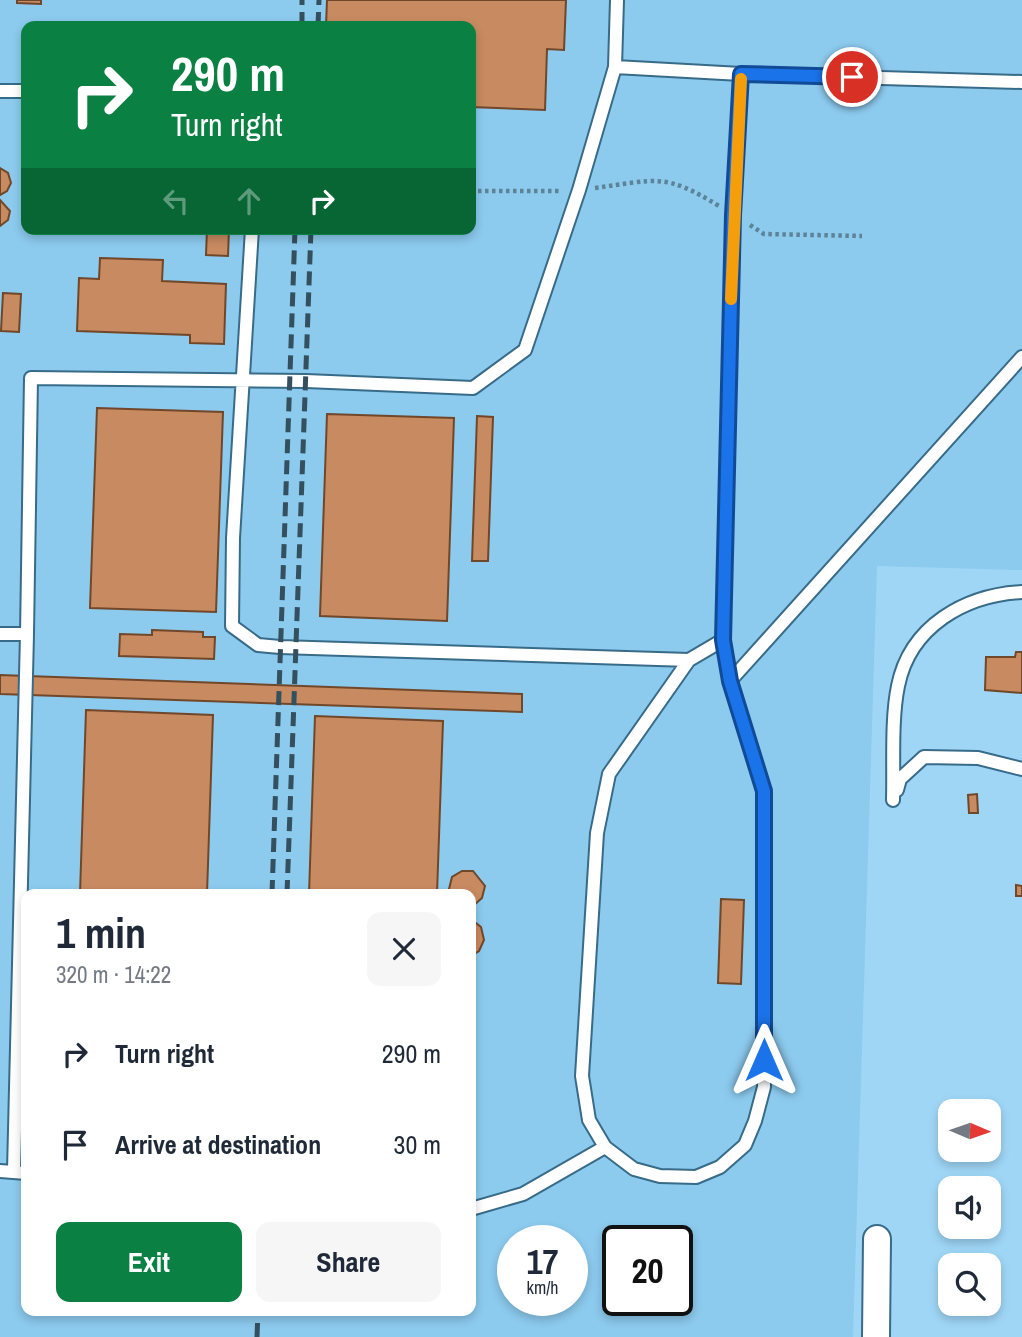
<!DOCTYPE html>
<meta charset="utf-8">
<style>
:root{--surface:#fff;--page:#f6f6f7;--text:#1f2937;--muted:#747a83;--accent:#0b8043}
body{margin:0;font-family:"Archivo Narrow",sans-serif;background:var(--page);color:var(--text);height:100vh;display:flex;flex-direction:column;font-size:26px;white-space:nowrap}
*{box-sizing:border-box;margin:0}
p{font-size:23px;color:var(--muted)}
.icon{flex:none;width:38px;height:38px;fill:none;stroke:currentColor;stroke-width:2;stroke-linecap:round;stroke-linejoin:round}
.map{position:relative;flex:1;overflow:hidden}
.sheet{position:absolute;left:21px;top:889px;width:455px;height:427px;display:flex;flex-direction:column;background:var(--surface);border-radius:14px;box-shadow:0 4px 10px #0003}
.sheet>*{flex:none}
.banner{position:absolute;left:21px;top:21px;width:455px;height:214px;border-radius:14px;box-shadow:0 4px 10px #0003;background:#0b8043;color:#fff;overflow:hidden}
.needle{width:46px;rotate:92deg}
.tools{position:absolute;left:938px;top:1099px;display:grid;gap:14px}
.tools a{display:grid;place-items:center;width:63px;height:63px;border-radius:14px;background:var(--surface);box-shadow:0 4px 10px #0003;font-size:35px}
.speed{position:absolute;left:497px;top:1225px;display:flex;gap:14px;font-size:35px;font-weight:700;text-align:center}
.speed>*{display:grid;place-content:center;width:91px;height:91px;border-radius:50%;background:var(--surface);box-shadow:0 4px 10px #0003;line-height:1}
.speed small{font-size:18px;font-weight:400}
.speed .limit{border:4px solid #111;border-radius:10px;background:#fff;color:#111}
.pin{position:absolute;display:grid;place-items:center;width:60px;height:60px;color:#fff;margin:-30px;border:4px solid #fff;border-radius:50%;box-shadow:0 2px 7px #0007}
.me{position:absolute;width:77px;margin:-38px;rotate:0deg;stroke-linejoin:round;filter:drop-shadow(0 0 5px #0008)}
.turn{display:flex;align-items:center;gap:24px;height:147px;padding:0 35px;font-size:32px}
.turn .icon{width:91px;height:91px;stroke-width:2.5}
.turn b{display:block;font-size:49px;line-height:60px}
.lanes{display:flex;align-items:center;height:66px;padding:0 35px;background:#0003;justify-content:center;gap:35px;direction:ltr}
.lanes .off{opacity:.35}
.round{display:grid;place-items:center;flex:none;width:74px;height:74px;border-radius:14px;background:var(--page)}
.overview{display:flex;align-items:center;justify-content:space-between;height:119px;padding:0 35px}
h1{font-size:42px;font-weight:700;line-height:52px}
.button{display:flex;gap:14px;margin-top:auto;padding:14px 35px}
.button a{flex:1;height:80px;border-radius:14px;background:var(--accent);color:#fff;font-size:28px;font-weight:700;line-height:80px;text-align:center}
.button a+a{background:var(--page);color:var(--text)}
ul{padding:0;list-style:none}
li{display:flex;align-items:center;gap:21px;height:91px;padding:0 35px}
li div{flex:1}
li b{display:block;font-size:26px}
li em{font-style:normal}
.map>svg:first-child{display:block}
.built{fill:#8ccaee;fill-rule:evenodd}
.building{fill:#c88a60;stroke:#71472a;stroke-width:2}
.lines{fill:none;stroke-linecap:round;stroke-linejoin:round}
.lane-casing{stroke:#376b88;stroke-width:16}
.street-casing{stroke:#376b88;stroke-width:30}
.path{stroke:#5d8398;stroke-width:4.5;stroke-dasharray:3.5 3.5;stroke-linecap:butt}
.lane{stroke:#fff;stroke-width:12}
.street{stroke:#fff;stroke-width:26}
.rail{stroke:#344f5d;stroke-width:5;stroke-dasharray:14 7;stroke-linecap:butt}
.route-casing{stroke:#114b97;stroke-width:18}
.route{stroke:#1a73e8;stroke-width:12}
.slow{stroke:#f59e0b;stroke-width:12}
</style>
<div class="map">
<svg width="1022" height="1337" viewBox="0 0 1022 1337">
<rect width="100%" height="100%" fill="#9fd6f6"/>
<path class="built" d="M0,0H1022V570L877,566L853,1337H0ZM26,26H471V229H26ZM26,894H471V1311H26ZM513,1241H572V1300H513ZM618,1241H677V1300H618Z"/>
<path class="building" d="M17,0H41V4L17,3Z
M327,0H566L564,50L547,49L545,110L471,107V26H326Z
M0,168L8,173L11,183L7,191L0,195Z
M0,200L10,211L8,220L0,226Z
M207,229H229L228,256L206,255Z
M100,258L163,260L162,281L226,284L224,344L190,343V335L77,331L79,278L99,279Z
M3,293L21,294L19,332L1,331Z
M97,408L223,412L216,612L90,608Z
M327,414L454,418L447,621L320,616Z
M477,416L493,417L488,561H472Z
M152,630L203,632V637H215L214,659L119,656L120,634L152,635Z
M1016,652H1022V693L985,690L986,657H1015Z
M0,675L522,694V712L0,694Z
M86,710L213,715L207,894H80Z
M315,716L443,721L437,894H309Z
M977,794L978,813H969L968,795Z
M462,871H473L485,886L482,898L473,906L471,894L448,893L452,877Z
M1016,885L1022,886V896H1016Z
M721,899L744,900L741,984L718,983Z
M471,919L481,927L484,940L479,951L471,956Z"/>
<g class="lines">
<defs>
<path id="lane" d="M615,67L741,74L1022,82
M0,91H26
M252,229L233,538L232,626L258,645L280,647L689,660
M0,634H27L31,378L306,381L473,388L525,350L579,190L615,67L617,0
M723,640L730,681L764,791V1087L755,1121L745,1145L720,1167L696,1177L660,1176L634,1169L605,1147L589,1120L582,1076L597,833L609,774L689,660L723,640L733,215L741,74
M730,681L1022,357
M897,790L900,779L924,757L978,758L1022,769
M893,800C894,765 891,720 898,686C910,626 965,595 1022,592
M0,1171L26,1173
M14,1171L27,634
M471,1209L523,1194L605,1147"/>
<path id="street" d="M876,1337L877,1239"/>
</defs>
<use href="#lane" class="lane-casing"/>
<use href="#street" class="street-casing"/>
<path class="path" d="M595,188C656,180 664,172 719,206
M471,191H562
M750,225L764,234L862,236"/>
<use href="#lane" class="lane"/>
<use href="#street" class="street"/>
<path class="rail" d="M302,26V0
M318,26L319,0
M272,894L295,229
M287,894L311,229
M257,1337L258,1311"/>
</g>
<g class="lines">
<defs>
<path id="route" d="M764,1060V791L730,681L723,640L733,215L741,74L852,77"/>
</defs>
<use href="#route" class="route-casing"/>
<use href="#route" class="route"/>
<path class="slow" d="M731,299L741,79"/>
</g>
</svg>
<div class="tools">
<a><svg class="needle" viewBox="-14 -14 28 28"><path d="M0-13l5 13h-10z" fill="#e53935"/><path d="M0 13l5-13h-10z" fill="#747a83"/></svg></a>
<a><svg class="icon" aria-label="sound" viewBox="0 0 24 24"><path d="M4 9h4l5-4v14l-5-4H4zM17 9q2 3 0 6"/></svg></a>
<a><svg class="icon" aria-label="search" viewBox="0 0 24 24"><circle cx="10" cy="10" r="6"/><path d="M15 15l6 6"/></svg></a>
</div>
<div class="speed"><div>17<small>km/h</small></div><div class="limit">20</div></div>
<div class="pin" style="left:852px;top:77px;background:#d93025"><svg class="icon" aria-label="arrive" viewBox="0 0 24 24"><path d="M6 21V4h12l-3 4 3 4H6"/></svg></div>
<svg class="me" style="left:764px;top:1060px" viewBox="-20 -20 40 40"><path d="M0-17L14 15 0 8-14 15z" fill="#1a73e8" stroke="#fff" stroke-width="4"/></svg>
<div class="banner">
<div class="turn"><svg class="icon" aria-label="right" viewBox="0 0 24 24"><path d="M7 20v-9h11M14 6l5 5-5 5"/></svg><div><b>290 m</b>Turn right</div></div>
<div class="lanes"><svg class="icon off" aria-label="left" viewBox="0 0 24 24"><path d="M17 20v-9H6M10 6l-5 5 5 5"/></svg><svg class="icon off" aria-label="ahead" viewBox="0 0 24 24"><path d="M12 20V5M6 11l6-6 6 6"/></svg><svg class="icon" aria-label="right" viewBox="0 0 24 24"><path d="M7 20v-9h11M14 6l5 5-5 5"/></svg></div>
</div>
<section class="sheet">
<div class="overview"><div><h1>1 min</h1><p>320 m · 14:22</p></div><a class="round"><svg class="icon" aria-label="close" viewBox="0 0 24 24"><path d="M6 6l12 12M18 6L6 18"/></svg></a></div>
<ul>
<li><svg class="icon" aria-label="right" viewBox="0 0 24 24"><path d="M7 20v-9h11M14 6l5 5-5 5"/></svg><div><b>Turn right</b></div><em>290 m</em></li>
<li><svg class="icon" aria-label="arrive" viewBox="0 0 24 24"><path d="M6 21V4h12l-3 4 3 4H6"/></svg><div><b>Arrive at destination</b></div><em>30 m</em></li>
</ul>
<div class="button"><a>Exit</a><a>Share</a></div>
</section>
</div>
